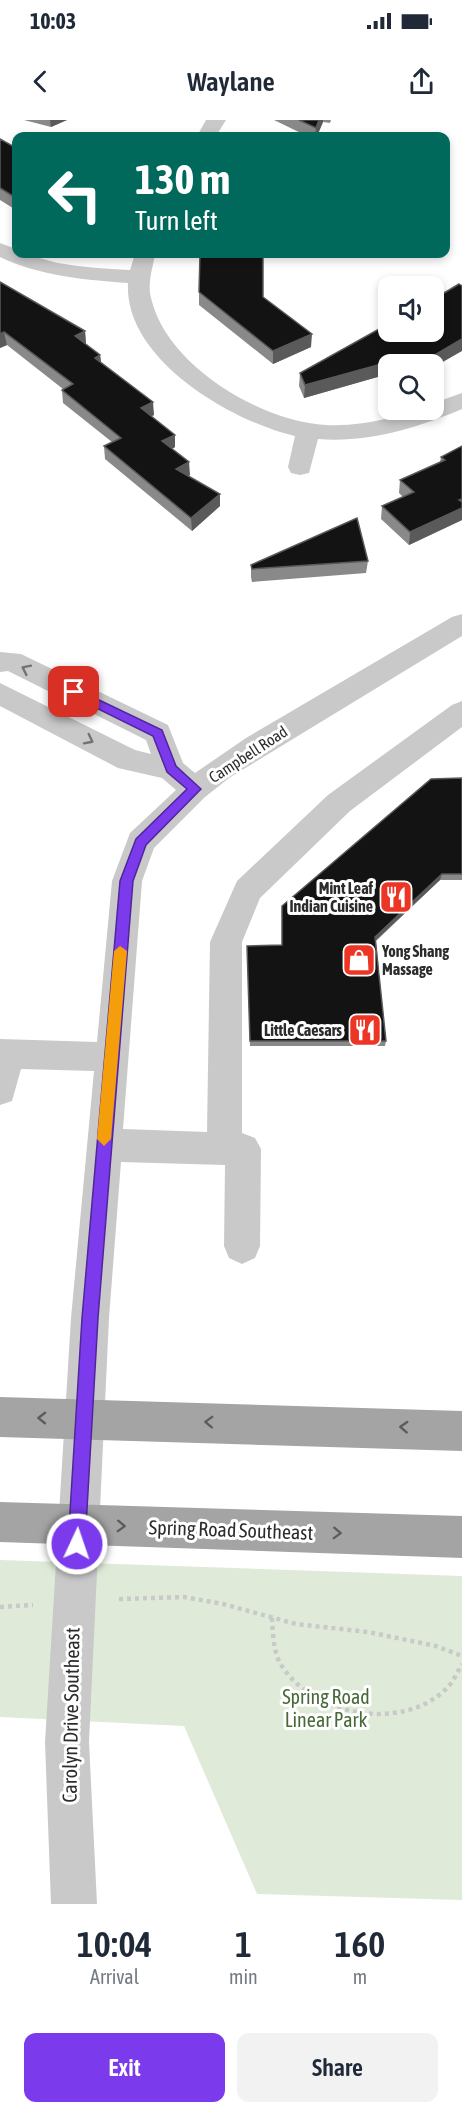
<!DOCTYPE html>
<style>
:root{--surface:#fff;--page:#f2f2f3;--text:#1f2937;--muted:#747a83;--accent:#7c3aed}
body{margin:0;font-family:"Asap Condensed",sans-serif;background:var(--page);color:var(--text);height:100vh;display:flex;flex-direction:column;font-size:22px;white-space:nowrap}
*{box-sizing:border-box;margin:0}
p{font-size:20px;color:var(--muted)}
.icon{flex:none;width:33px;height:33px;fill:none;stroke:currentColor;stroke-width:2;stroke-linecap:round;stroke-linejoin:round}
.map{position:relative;height:1784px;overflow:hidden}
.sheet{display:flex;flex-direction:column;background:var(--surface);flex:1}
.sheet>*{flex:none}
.banner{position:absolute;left:12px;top:12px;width:438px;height:126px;border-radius:12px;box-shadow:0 3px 9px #0003;background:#00695c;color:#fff;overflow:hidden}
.controls{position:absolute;left:378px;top:156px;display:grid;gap:12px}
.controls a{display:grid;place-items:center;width:66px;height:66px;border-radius:12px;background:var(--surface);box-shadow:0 3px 9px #0003;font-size:30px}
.pin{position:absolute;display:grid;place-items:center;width:51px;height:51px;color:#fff;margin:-26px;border-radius:12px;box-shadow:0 3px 9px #0006}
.me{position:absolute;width:66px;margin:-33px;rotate:3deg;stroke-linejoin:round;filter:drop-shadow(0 0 4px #0008)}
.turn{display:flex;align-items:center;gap:21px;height:126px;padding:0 24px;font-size:27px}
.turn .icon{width:78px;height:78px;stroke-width:2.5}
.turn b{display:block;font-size:42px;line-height:51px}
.eta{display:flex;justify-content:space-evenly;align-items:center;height:102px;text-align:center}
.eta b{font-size:36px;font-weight:600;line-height:42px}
.primary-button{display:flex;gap:12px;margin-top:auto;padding:12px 24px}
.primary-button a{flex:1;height:69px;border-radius:12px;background:var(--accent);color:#fff;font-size:24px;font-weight:600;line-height:69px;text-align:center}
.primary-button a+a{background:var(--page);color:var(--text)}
.status{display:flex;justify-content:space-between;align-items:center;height:42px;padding:0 30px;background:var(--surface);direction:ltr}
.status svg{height:16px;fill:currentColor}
header{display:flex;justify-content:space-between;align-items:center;height:78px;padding:0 24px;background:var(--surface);font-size:27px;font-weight:600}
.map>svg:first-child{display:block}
.green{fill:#dfebd8}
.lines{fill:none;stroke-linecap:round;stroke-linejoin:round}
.path{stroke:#c9c9c9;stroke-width:4.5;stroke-dasharray:4 4;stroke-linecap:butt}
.minor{fill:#c9c9c9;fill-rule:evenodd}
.major{fill:#a4a4a4;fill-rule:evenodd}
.wall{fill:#898989}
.shaded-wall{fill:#5a5a5a}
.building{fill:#131313;stroke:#5a5a5a;stroke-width:1.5}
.oneway{stroke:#737373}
.oneway2{stroke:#5c5c5c}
.route{fill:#7c3aed;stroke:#51269a;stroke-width:1.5}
.slow{fill:#f59e0b}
.labels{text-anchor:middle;stroke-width:6;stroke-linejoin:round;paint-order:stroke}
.street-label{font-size:16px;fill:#2c2c2c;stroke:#fff}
.poi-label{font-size:16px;font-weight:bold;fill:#2c2c2c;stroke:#fff;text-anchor:end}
.near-street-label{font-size:20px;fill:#2c2c2c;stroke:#fff}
.near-park-label{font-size:20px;fill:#476938;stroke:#fff}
</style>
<div class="status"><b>10:03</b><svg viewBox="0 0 49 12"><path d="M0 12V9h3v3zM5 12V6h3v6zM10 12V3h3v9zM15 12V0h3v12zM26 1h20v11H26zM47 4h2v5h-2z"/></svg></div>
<header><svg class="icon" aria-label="back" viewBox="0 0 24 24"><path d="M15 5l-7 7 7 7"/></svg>Waylane<svg class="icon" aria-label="share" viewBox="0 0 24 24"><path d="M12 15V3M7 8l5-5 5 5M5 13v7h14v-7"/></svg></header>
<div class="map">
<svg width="462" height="1784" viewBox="0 0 462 1784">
<rect width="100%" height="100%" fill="#fff"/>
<path class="green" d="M0,1440L462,1456V1780L257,1774L184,1606L0,1597Z"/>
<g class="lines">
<path class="path" d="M119,1479L184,1477L223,1484L296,1504L368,1512L436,1526L462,1536
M0,1487L33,1485
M272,1498C273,1513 273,1530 280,1543C311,1596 403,1613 447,1568C453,1562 458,1551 462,1544"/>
<path class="minor" d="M206,0H226L216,16H197Z
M0,123L16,129V134C31,134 44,140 58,143C82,147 106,149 130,150L135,134H155C153,148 147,163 151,178C166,245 261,302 326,305C347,306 369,303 389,298C405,294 417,290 434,290V283L462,273V289C417,308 368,323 318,319L309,353L300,355L291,353L288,347L295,316C231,301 124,239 128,163C85,160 40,156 0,137Z
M462,494V516L229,658L205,677L154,728L142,761L123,1009L207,1012L210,822L237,761L328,675L452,585L462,581V607L350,691L260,778L242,822V1013L255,1018L261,1029L260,1126L255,1138L242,1144L229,1138L224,1126L225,1045L121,1042L109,1198L89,1622L97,1784H51L45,1622L71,1198L94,951L21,949L12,981L0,985V919L97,922L112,761L130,713L176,670L162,658L118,648L0,586V563L135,630L151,634L146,620L8,551L0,552V532L21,534L168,605L183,643L195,653L246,618L452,497Z"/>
<path class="major" d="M0,1277L462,1291V1331L0,1317Z
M0,1382L462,1396V1438L0,1422Z"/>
</g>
<path class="wall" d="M24,0H67L51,7Z
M274,0H331L330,3L323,2L317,16H307Z
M0,19L16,28V90L0,80Z
M0,162L85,211L86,224L100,235L101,243L154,295L151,296L175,327L172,329L190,355L188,356L220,386L192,411L105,339L104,326L112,322L63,283L62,270L63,269L7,225L0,228Z
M199,172L263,177L311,227L273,244L199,185Z
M388,204L434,244H388V254L304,278L299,266L300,253Z
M462,326V400L409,425L381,399L382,386L403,377L399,373L400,360L440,342L441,337Z
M368,441L366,453L252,462L251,457V445Z
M462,658V760H440L376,821L386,921L385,926H250L247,826L282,825V786Z"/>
<path class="shaded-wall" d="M50,0H67L51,7Z
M319,0H323V2L317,16H315L316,8Z
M85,211L86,224L75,216Z
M4,212L7,225L0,228V214Z
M312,214L311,227L273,244V231Z
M462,219V231L434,247V244H408Z
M100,235L102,248L95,238Z
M392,241L391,244H388V254L304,278L305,265Z
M153,282L154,295L142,301L141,288Z
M175,315V327L163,334L162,321Z
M189,342L190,355L176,362V349Z
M220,374V386L192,411L191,398Z
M462,379V400L409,425L410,412Z
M442,754L440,760L374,822L375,817Z"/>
<path class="building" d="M299,0H319L316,8Z
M0,19L16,28V78L0,68Z
M200,134H263V177L312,214L273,231L199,172Z
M0,162L85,211L75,216L100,235L95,238L153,282L141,288L175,315L162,321L189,342L176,349L220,374L191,398L104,326L121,318L62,270L73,264L4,212L0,214Z
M459,164L462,166V219L428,239L408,244H394L392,241L305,265L300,253L388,204V212H434V179Z
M462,326V379L459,380L462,382V388L410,412L382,386L414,372L400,360L445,340L441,337Z
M357,398L368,441L252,449L251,445Z
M462,658V754H442L375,817L386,921H250L247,826L282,825V786L431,659Z"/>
<defs><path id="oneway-chevron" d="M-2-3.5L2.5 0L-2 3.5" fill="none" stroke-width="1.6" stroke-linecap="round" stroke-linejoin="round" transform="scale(1.5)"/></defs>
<g class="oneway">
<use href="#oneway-chevron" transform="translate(26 549) rotate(-154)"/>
<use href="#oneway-chevron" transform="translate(89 620) rotate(27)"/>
</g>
<g class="oneway2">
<use href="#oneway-chevron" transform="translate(42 1298) rotate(-179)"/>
<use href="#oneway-chevron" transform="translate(209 1302) rotate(-178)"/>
<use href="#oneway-chevron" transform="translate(404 1307) rotate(-177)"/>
<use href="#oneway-chevron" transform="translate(121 1406) rotate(2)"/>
<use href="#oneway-chevron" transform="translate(337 1413) rotate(2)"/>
</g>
<path class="route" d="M74,568L162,610L176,646L201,669L146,725L133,761L98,1198L85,1424L83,1430L77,1433L71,1430L68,1424L82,1198L120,761L136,719L187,669L167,652L153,616L70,575L68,572Z"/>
<path class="slow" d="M120,826L127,831L111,1019L104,1026L97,1019L114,831Z"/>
<defs>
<symbol id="restaurant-square" viewBox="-11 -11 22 22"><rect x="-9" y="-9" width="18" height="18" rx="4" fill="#ec3525" stroke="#fff"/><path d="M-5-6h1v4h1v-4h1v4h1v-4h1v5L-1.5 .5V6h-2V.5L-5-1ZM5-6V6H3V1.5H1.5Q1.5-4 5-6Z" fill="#fff"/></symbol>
<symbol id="shop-square" viewBox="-11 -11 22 22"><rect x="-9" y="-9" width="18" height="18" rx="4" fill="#ec3525" stroke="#fff"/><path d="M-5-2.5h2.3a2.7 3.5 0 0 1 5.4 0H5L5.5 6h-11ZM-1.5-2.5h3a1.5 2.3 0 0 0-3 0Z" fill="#fff"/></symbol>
</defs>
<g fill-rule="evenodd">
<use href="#restaurant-square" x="377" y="758" width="38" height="38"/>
<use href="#shop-square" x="340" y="821" width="38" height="38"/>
<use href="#restaurant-square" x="346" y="891" width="38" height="38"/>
</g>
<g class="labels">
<g class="street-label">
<text transform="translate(248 634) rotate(-33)" y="6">Campbell Road</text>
</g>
<g class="poi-label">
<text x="373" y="774">Mint Leaf<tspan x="373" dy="18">Indian Cuisine</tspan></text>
<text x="382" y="837" text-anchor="start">Yong Shang<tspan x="382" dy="18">Massage</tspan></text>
<text x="342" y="916">Little Caesars</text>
</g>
<g class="near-street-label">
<text transform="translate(231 1410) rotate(2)" y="7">Spring Road Southeast</text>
<text transform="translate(71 1595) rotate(-89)" y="7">Carolyn Drive Southeast</text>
</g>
<g class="near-park-label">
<text x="326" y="1584">Spring Road<tspan x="326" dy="23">Linear Park</tspan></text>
</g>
</g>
</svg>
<div class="controls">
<a><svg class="icon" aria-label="sound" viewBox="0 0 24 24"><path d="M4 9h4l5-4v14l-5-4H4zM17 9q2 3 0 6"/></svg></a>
<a><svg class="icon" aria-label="search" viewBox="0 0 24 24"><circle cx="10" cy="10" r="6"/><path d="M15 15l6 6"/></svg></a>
</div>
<div class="pin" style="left:74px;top:572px;background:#d93025"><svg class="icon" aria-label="arrive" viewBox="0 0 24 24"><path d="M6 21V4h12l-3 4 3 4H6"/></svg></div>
<svg class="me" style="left:77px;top:1424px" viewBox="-20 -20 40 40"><circle r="17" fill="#7c3aed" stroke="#fff" stroke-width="3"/><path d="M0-11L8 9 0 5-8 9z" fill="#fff"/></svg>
<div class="banner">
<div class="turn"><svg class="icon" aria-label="left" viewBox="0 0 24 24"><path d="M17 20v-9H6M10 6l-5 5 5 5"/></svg><div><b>130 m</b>Turn left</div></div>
</div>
</div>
<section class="sheet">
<div class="eta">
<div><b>10:04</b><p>Arrival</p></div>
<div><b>1</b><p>min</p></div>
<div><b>160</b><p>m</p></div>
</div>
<div class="primary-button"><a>Exit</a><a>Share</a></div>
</section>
